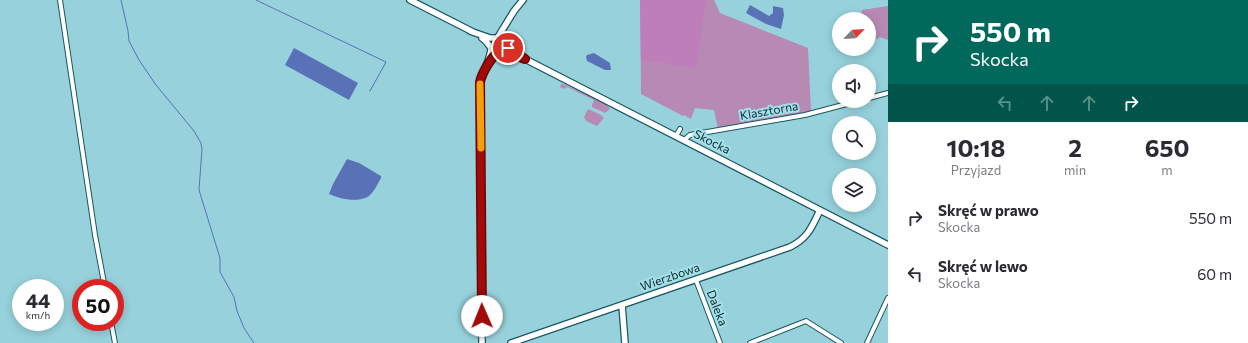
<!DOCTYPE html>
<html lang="pl">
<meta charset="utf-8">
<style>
:root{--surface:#fff;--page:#f2f2f3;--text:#2b2b33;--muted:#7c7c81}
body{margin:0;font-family:Commissioner,sans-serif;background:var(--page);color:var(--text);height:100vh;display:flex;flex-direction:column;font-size:15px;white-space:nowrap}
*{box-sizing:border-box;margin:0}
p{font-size:13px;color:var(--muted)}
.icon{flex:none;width:22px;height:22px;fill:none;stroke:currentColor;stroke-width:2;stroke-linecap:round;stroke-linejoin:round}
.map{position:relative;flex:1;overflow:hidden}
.side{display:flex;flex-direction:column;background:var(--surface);width:360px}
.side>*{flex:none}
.banner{background:#00695c;color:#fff;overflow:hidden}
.needle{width:26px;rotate:65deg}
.fabs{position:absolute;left:832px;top:12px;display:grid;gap:8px}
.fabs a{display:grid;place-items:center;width:44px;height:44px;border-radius:50%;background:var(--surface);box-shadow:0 2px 10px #0003;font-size:20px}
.speed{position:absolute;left:12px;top:279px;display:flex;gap:8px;font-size:20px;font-weight:700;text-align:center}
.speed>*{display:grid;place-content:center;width:52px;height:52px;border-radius:50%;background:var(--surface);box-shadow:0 2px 10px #0003;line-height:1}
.speed small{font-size:10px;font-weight:400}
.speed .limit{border:6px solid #d22;background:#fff;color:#111}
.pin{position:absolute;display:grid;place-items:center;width:34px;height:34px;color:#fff;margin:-17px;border:2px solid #fff;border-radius:50%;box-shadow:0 1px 4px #0007}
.me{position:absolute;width:44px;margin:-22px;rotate:359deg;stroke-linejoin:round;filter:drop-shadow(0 0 3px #0008)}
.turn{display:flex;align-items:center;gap:14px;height:84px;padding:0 16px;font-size:18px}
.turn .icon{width:52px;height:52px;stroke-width:2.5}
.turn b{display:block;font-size:28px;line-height:34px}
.lanes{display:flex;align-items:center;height:38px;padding:0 16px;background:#0003;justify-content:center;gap:20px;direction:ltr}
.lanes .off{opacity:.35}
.eta{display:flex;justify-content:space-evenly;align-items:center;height:68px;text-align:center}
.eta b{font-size:24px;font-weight:700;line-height:28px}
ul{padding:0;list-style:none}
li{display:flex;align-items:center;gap:12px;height:56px;padding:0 16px}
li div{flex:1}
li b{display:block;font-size:15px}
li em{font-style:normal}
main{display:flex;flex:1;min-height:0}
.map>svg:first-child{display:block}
.green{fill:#b78ab4}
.forest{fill:#bd7eba}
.water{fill:#5971b7}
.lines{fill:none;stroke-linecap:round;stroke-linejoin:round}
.stream{stroke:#5971b7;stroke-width:1}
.street-casing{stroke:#195760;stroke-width:6}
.secondary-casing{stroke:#195760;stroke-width:8}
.street{stroke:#fff;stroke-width:4}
.secondary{stroke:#fff;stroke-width:5.5}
.route-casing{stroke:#6a0606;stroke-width:10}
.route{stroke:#a30a0a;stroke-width:7}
.slow{stroke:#f59e0b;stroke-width:7}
.labels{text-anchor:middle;stroke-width:4;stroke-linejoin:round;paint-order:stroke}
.street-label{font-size:12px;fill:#11292d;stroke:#a3e0e9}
</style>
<main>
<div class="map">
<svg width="888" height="343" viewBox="0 0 888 343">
<rect width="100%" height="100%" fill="#97d2dc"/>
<path class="green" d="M640,0H714L720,13L808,48L811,111L776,119L718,129L714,110L695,108L691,119L684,115L683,116L641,94Z
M888,6V40L880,37L877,39L869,37V19L865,16H861L862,10Z
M561,84H563L605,103L610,109L605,113L592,107V105L594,100L567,87L564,89L560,87Z
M588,109L601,115L604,118L597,126L586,121L584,117Z"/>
<path class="forest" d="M640,0H706L696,68L641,60Z"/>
<path class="water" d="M750,5L769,16L773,13V6L783,8L784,15L781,29L766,24L746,13Z
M294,48L358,83L349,100L285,65Z
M594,53L610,63L611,70H605L587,61L586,57L587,55Z
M347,159L359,163L381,176V178C378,183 375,190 371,194C362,204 339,199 329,194L333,184Z"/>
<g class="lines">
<path class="stream" d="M121,0L128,31L129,41L139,60L156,85L194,131L201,143L202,149L199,190L220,258V272L234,297L237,311L244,328L254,343
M256,0L386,62L370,91"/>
<defs>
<path id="street" d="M60,0L95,235L105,288
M869,98L888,93
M676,136L680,129
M684,140L690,135L805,115L858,101
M696,280L720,343
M111,322L115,343
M750,343L806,321L841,343
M867,343L888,298"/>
<path id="secondary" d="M410,0L473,32
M470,31L490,38H501L508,48L525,59L888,245
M498,37L514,11L523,0
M482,38C489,42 489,48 495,52L505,51L512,54
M622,305L625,343
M482,343L480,85C481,72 490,62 491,49
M511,343L790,247C808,238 812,227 820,210"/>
</defs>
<use href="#street" class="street-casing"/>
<use href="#secondary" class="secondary-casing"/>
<use href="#street" class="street"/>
<use href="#secondary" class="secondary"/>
</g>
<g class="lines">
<defs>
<path id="route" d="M482,316L480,82C482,73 490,59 498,52H507L525,59L508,48"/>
</defs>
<use href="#route" class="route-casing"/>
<use href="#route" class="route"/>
<path class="slow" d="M480,84L481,148"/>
</g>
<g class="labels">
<g class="street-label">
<text transform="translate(769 111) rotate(-10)" y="4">Klasztorna</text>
<text transform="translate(712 142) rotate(27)" y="4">Skocka</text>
<text transform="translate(670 277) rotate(-19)" y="4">Wierzbowa</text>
<text transform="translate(717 308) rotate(69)" y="4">Daleka</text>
</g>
</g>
</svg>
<div class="fabs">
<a><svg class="needle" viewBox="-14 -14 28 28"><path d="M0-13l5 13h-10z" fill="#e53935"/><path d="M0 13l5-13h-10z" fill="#7c7c81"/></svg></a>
<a><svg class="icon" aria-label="sound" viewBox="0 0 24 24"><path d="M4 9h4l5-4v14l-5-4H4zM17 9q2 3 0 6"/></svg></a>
<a><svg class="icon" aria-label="search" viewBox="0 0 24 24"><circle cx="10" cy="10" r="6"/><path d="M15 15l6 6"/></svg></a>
<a><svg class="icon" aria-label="layers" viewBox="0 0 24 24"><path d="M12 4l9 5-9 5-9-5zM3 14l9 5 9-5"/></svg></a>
</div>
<div class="speed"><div>44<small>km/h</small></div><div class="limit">50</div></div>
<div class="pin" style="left:508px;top:48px;background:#d93025"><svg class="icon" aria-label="arrive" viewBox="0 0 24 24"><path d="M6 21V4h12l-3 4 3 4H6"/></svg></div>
<svg class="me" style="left:482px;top:316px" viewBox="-20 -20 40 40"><circle r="19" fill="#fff"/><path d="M0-13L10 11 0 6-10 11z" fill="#a30a0a"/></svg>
</div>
<section class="side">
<div class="banner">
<div class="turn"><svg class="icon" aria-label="right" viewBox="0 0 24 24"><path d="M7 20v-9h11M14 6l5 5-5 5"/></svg><div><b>550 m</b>Skocka</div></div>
<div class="lanes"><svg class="icon off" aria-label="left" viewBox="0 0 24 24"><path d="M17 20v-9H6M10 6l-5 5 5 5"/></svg><svg class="icon off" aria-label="ahead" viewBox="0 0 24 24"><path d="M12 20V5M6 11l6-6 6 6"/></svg><svg class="icon off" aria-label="ahead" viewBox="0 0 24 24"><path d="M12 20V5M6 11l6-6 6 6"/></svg><svg class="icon" aria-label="right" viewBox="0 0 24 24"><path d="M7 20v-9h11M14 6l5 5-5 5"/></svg></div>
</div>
<div class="eta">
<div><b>10:18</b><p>Przyjazd</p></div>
<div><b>2</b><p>min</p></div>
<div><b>650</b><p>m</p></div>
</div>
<ul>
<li><svg class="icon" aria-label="right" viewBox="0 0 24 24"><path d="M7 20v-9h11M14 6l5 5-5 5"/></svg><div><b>Skręć w prawo</b><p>Skocka</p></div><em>550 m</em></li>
<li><svg class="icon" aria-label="left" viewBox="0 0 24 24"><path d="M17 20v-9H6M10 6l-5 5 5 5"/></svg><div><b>Skręć w lewo</b><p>Skocka</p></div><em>60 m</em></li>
</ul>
</section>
</main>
